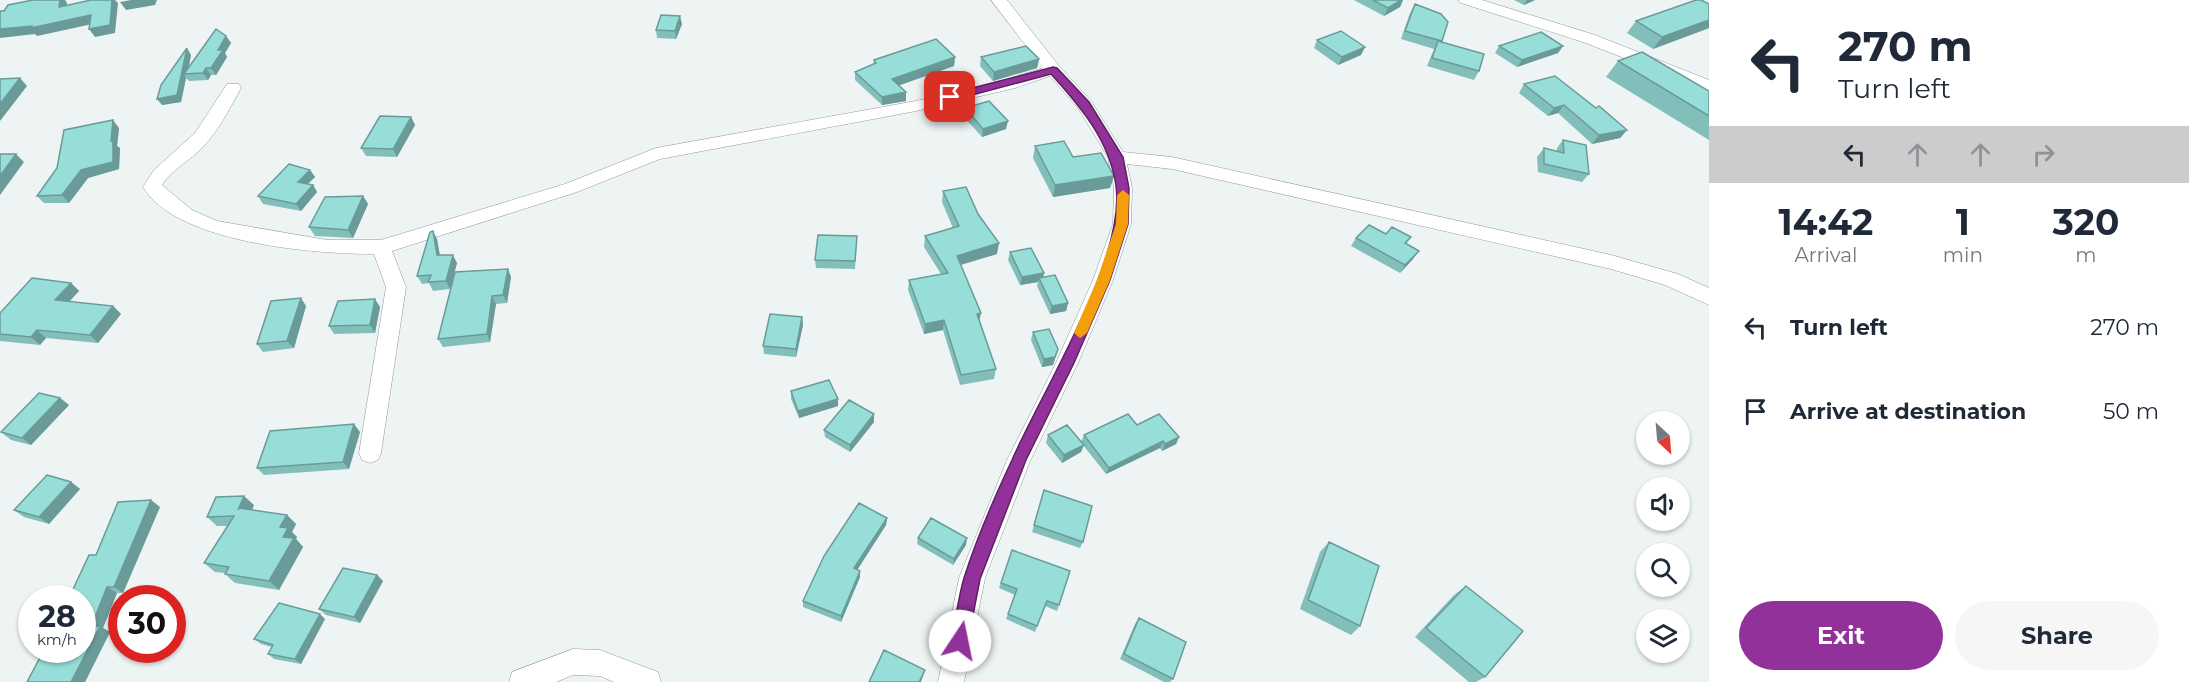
<!DOCTYPE html>
<style>
:root{--surface:#fff;--page:#f6f6f7;--text:#1f2937;--muted:#747a83;--accent:#913199}
body{margin:0;font-family:Montserrat,sans-serif;background:var(--page);color:var(--text);height:100vh;display:flex;flex-direction:column;font-size:22px;white-space:nowrap}
*{box-sizing:border-box;margin:0}
p{font-size:20px;color:var(--muted)}
.icon{flex:none;width:33px;height:33px;fill:none;stroke:currentColor;stroke-width:2;stroke-linecap:round;stroke-linejoin:round}
.map{position:relative;flex:1;overflow:hidden}
.drawer{display:flex;flex-direction:column;background:var(--surface);width:480px}
.drawer>*{flex:none}
.guide{background:#fff;color:var(--text);overflow:hidden}
.needle{width:39px;rotate:154deg}
.fabs{position:absolute;left:1636px;top:411px;display:grid;gap:12px}
.fabs a{display:grid;place-items:center;width:54px;height:54px;border-radius:50%;background:var(--surface);box-shadow:0 2px 4px #0004;font-size:30px}
.speed{position:absolute;left:18px;top:585px;display:flex;gap:12px;font-size:30px;font-weight:700;text-align:center}
.speed>*{display:grid;place-content:center;width:78px;height:78px;border-radius:50%;background:var(--surface);box-shadow:0 2px 4px #0004;line-height:1}
.speed small{font-size:15px;font-weight:400}
.speed .limit{border:9px solid #d22;background:#fff;color:#111}
.pin{position:absolute;display:grid;place-items:center;width:51px;height:51px;color:#fff;margin:-26px;border-radius:12px;box-shadow:0 3px 9px #0006}
.me{position:absolute;width:66px;margin:-33px;rotate:11deg;stroke-linejoin:round;filter:drop-shadow(0 0 4px #0008)}
.turn{display:flex;align-items:center;gap:21px;height:126px;padding:0 30px;font-size:27px}
.turn .icon{width:78px;height:78px;stroke-width:2.5}
.turn b{display:block;font-size:42px;line-height:51px}
.lanes{display:flex;align-items:center;height:57px;padding:0 30px;background:#0003;justify-content:center;gap:30px;direction:ltr}
.lanes .off{opacity:.35}
.eta{display:flex;justify-content:space-evenly;align-items:center;height:102px;text-align:center}
.eta b{font-size:36px;font-weight:700;line-height:42px}
.cta{display:flex;gap:12px;margin-top:auto;padding:12px 30px}
.cta a{flex:1;height:69px;border-radius:36px;background:var(--accent);color:#fff;font-size:24px;font-weight:700;line-height:69px;text-align:center}
.cta a+a{background:var(--page);color:var(--text)}
ul{padding:0;list-style:none}
li{display:flex;align-items:center;gap:18px;height:84px;padding:0 30px}
li div{flex:1}
li b{display:block;font-size:22px}
li em{font-style:normal}
main{display:flex;flex:1;min-height:0}
.map>svg:first-child{display:block}
.lines{fill:none;stroke-linecap:round;stroke-linejoin:round}
.minor-casing{stroke:#919797;stroke-width:1}
.minor{fill:#fff;fill-rule:evenodd}
.wall{fill:#82bfbb}
.shaded-wall{fill:#6a9b98}
.building{fill:#97ded9;stroke:#6a9b98;stroke-width:1.5}
.route{fill:#913199;stroke:#5e2063;stroke-width:1.5}
.slow{fill:#f59e0b}
</style>
<main>
<div class="map">
<svg width="1709" height="682" viewBox="0 0 1709 682">
<rect width="100%" height="100%" fill="#eef4f4"/>
<g class="lines">
<defs>
<path id="minor" d="M991,0H1007L1059,66L1091,101L1123,152L1172,157L1611,255L1678,274L1709,288V305L1665,285L1611,269L1172,169L1127,164L1132,188L1131,224L1113,280L1078,363L1030,461L985,578L964,682H938L959,578L1007,460L1056,363L1093,280L1113,224L1114,188L1108,157L1078,108L1050,76L1015,88L916,111L660,159L577,192L392,251L406,287L381,453L378,460L370,463L362,460L359,453L386,287L374,254C314,254 176,243 143,187L154,170L195,133L227,84H239L241,88C230,108 219,130 203,147C190,161 172,169 162,185L192,210L217,221L327,240H381L565,184L656,148L916,101L1005,80L1043,68Z
M1458,0H1482L1595,35L1709,80V91L1583,42L1461,3Z
M573,649L600,650L658,672L661,682H614L600,676L573,675L556,682H509L512,672Z"/>
</defs>
<use href="#minor" class="minor-casing"/>
<use href="#minor" class="minor"/>
</g>
<path class="wall" d="M1354,0H1403L1400,7L1384,16Z
M1514,0H1535L1524,5Z
M1415,4L1442,42L1479,71L1474,80L1427,66L1434,49L1401,39L1410,13Z
M1709,4V28L1653,49L1627,33L1636,21Z
M682,24L676,39L657,38L656,30Z
M226,36L231,43L225,53L227,57L216,75H211L208,80L189,81L186,78L181,102L162,105L191,55L189,67Z
M1317,40L1365,47L1361,55L1338,65L1314,48Z
M1499,46H1563L1558,53L1517,67L1495,53Z
M955,57L954,66L898,85L906,92V101L882,105L855,80V72L873,65L874,60Z
M981,57L1039,59L1037,68L993,81L980,66Z
M1618,61L1709,91V140L1606,77Z
M1524,84L1596,108L1627,130L1620,138L1592,144L1558,113L1548,116L1519,93Z
M965,108L1006,129L982,137L964,117Z
M411,117L415,125L397,157L366,156L361,148Z
M119,128L117,146L120,148L119,169L88,178L69,203H44L37,196Z
M1563,140L1589,174L1582,182L1538,172L1537,157L1544,148L1557,152V148Z
M1035,146L1073,157L1114,176L1110,188L1053,197L1033,158Z
M310,170L315,177L308,184L313,185L317,192L301,211L263,204L258,196Z
M943,191L997,254L961,265L996,369L994,379L960,385L943,330L924,334L908,290L909,280L941,274L924,247L925,236L953,228L942,202Z
M363,196L368,204L353,238L315,236L309,227Z
M1386,234L1411,237L1406,244L1413,259L1400,273L1351,246L1356,238Z
M857,236L855,269L816,268L815,260Z
M437,239L440,255L457,263L450,289L433,291L429,283L422,284L417,276Z
M1010,252L1044,273L1043,278L1068,303L1066,311L1050,314L1037,286L1038,282L1020,285L1008,260Z
M511,277L507,303L496,304L490,342L443,347L438,339Z
M71,283L79,291L69,302L113,306L121,314L98,343L46,338L40,345L0,341V313Z
M306,306L294,348L263,352L257,344Z
M380,307L375,333L334,334L329,326Z
M802,317L803,325L796,357L764,354L763,346Z
M1033,332L1058,349L1053,365L1042,367L1031,340Z
M791,391L838,399V406L799,418L791,399Z
M60,398L69,405L31,445L11,440L1,432Z
M874,422L850,452L825,437L824,430Z
M1137,425L1179,437L1176,444L1162,451L1160,448L1106,474L1083,445L1081,452L1062,463L1046,443L1048,435L1081,442L1084,435Z
M360,432L349,469L264,475L257,468Z
M71,482L80,489L49,524L24,517L14,510Z
M1044,490L1083,542L1080,548L1032,532Z
M254,505L252,510L287,515L296,524L292,532L297,537L296,539L303,547L279,590L235,583L225,574V573L215,572L204,563L228,526H217L207,517Z
M160,507L123,593H117L103,628L110,632L85,682H27L96,555Z
M887,518L886,525L857,570L860,577L841,622L803,607V601Z
M918,538L966,545L953,565L917,544Z
M1329,542L1360,626L1351,635L1300,609L1320,552Z
M1012,550L1059,605L1057,611L1045,606L1035,632L1006,619L1015,595L999,588Z
M377,575L383,581L360,623L326,615L319,609Z
M1466,586L1485,677L1476,682H1469L1415,637L1454,595Z
M1139,618L1173,679L1170,682H1164L1120,659L1135,624Z
M325,619L301,664L274,659L268,654L272,647L261,644L254,639Z"/>
<path class="shaded-wall" d="M60,0H65L67,3L65,15L59,7Z
M112,0H115L118,3L115,33L95,37L89,29Z
M131,0H157L155,5L126,10L120,2Z
M1401,0H1403L1400,7L1384,16L1388,8Z
M1527,0H1535L1524,5Z
M91,15L97,23L37,36L35,34L0,38V29Z
M680,16L682,24L676,39L675,31Z
M1709,20V28L1653,49L1662,37Z
M226,36L231,43L225,53L227,57L216,75L211,68L218,50Z
M1563,46L1558,53L1517,67L1522,60Z
M1365,47L1361,55L1338,65L1342,57Z
M187,48L191,55L187,74H184L186,78L181,102L162,105L157,99Z
M955,57L954,66L892,88V79Z
M1039,59L1037,68L993,81L994,72Z
M206,68L211,75L208,80L203,73Z
M20,78L27,86L0,121V104Z
M906,92V101L882,105V97Z
M1564,105L1558,113L1548,116L1554,108Z
M411,117L415,125L397,157L393,149Z
M113,120L119,128L117,146L120,148L119,169L88,178L69,203L62,195L81,170L111,141Z
M1008,121L1006,129L982,137L983,129Z
M1627,130L1620,138L1592,144L1599,135Z
M16,154L24,162L0,195V176Z
M310,170L315,177L302,189L298,182Z
M1114,176L1110,188L1053,197L1055,185Z
M313,185L317,192L301,211L296,204Z
M363,196L368,204L353,238L348,230Z
M433,231L437,239L441,264L437,255Z
M999,243L997,254L956,266L957,256Z
M1419,251L1413,259L1400,273L1405,265Z
M453,255L457,263L450,289L446,281Z
M508,269L511,277L507,303L503,295Z
M1044,273L1042,281L1039,278L1038,282L1020,285L1022,277Z
M71,283L79,291L63,308L55,300Z
M492,296L496,304L490,342L487,334Z
M301,298L306,306L294,348L287,341Z
M375,299L380,307L375,333L370,325Z
M1068,303L1066,311L1050,314L1052,306Z
M113,306L121,314L98,343L90,335Z
M981,313L979,323L977,314Z
M802,317L803,325L796,357V349Z
M944,320L943,330L924,334L925,324Z
M37,330L46,338L40,345L31,337Z
M1058,349L1053,365L1042,367L1044,359Z
M60,398L69,405L31,445L22,438Z
M838,399V406L799,418L798,411Z
M874,414V422L850,452V445Z
M354,424L360,432L349,469L343,462Z
M1179,437L1176,444L1162,451L1165,444Z
M1163,441L1160,448L1106,474L1109,468Z
M1084,445L1081,452L1062,463L1064,455Z
M71,482L80,489L49,524L39,517Z
M244,496L254,505L248,520L238,510Z
M151,500L160,507L123,593L114,587Z
M287,515L296,524L292,532L297,537L296,539L303,547L279,590L269,581L283,537L280,527Z
M887,518L886,525L854,575V568Z
M967,538L966,545L953,565L954,559Z
M860,571V577L841,622V616Z
M377,575L383,581L360,623L354,617Z
M107,587L117,593L103,628L110,632L85,682H71L91,627Z
M320,614L325,619L301,664L295,659Z
M925,670L921,682H919Z"/>
<path class="building" d="M33,0H60L59,7L91,0H112L110,25L89,29L91,15L31,28L32,26L0,29V11H4L8,5Z
M1373,0H1401L1388,8Z
M1696,0H1701L1709,4V20L1662,37L1636,21Z
M1415,4L1441,14L1448,22L1442,41L1405,31Z
M661,15L680,16L675,31L656,30Z
M216,29L226,36L218,50H223L211,68H206L203,73L184,74Z
M1341,31L1365,47L1342,57L1317,40Z
M1541,32L1563,46L1522,60L1499,46Z
M936,39L955,57L892,79L906,92L882,97L855,72L876,63L874,60Z
M1438,41L1484,54L1479,71L1432,58Z
M1026,46L1039,59L994,72L981,57Z
M187,48L177,95L157,99L161,85Z
M1642,52L1709,91V116L1618,61Z
M1555,76L1596,108L1599,106L1627,130L1599,135L1564,105L1554,108L1524,84Z
M20,78L0,104V79Z
M989,101L1008,121L983,129L965,108Z
M380,116L411,117L393,149L361,148Z
M113,120L111,141H113V162L81,170L62,195L37,196L57,168L64,130Z
M1563,140L1586,145L1589,174L1544,164V148L1564,153Z
M1064,141L1073,157L1101,153L1114,176L1055,185L1035,146Z
M0,154H16L0,176Z
M289,164L310,170L298,182L313,185L296,204L258,196Z
M966,187L978,214L999,243L957,256L981,313L977,314L996,369L961,375L944,320L925,324L909,280L948,273L925,236L959,226L943,191Z
M363,196L348,230L309,227L325,197Z
M1369,225L1386,234L1392,227L1411,237L1405,243L1419,251L1405,265L1356,238Z
M433,231L437,255H453L446,281L428,282L431,275L417,276L430,232Z
M818,235L857,236L855,261L815,260Z
M1031,248L1044,273L1022,277L1010,252Z
M508,269L503,295L492,296L487,334L438,339L455,272Z
M1055,275L1068,303L1052,306L1039,278Z
M32,278L71,283L55,300L113,306L90,335L37,330L31,337L0,334V313Z
M301,298L287,341L257,344L271,301Z
M375,299L370,325L329,326L338,301Z
M770,314L802,317L796,349L763,346Z
M1049,329L1058,349L1055,357L1044,359L1033,332Z
M829,380L838,399L798,411L791,391Z
M39,393L60,398L22,438L1,432Z
M849,400L874,414L850,445L824,430Z
M1128,414L1137,425L1159,414L1179,437L1165,444L1163,441L1109,468L1084,435Z
M354,424L343,462L257,468L270,431Z
M1067,425L1084,445L1064,455L1048,435Z
M47,475L71,482L39,517L14,510Z
M1044,490L1092,506L1083,542L1034,525Z
M244,496L238,510L239,508L287,515L280,527L288,528L283,537L294,538L269,581L225,574L229,567L204,563L234,516L207,517L216,497Z
M151,500L114,587H107L91,627L100,626L71,682H27L44,650H82V598H69L89,555H96L118,502Z
M859,503L887,518L854,568L860,571L841,616L803,601L824,556Z
M931,518L967,538L954,559L918,538Z
M1329,542L1379,566L1360,626L1308,600Z
M1012,550L1070,571L1059,605L1047,601L1037,626L1008,614L1017,589L1001,583Z
M343,568L377,575L354,617L319,609Z
M1466,586L1523,631L1485,677L1426,628Z
M279,603L320,614L295,659L268,654L273,645L254,639Z
M1139,618L1186,642L1173,679L1124,654Z
M884,650L925,670L919,682H869Z"/>
<path class="route" d="M1053,67L1057,68L1089,102L1123,157L1129,188L1128,224L1110,280L1074,363L1026,460L980,579L968,641L966,647L960,649L954,647L951,641C956,620 958,598 964,578C976,540 995,496 1012,460C1042,391 1126,259 1116,186C1110,141 1080,106 1051,74L950,101L945,97L946,95Z"/>
<path class="slow" d="M1123,190L1129,195L1128,224L1110,280L1087,333L1080,338L1074,333L1097,280L1116,224L1117,195Z"/>
</svg>
<div class="fabs">
<a><svg class="needle" viewBox="-14 -14 28 28"><path d="M0-13l5 13h-10z" fill="#e53935"/><path d="M0 13l5-13h-10z" fill="#747a83"/></svg></a>
<a><svg class="icon" aria-label="sound" viewBox="0 0 24 24"><path d="M4 9h4l5-4v14l-5-4H4zM17 9q2 3 0 6"/></svg></a>
<a><svg class="icon" aria-label="search" viewBox="0 0 24 24"><circle cx="10" cy="10" r="6"/><path d="M15 15l6 6"/></svg></a>
<a><svg class="icon" aria-label="layers" viewBox="0 0 24 24"><path d="M12 4l9 5-9 5-9-5zM3 14l9 5 9-5"/></svg></a>
</div>
<div class="speed"><div>28<small>km/h</small></div><div class="limit">30</div></div>
<div class="pin" style="left:950px;top:97px;background:#d93025"><svg class="icon" aria-label="arrive" viewBox="0 0 24 24"><path d="M6 21V4h12l-3 4 3 4H6"/></svg></div>
<svg class="me" style="left:960px;top:641px" viewBox="-20 -20 40 40"><circle r="19" fill="#fff"/><path d="M0-13L10 11 0 6-10 11z" fill="#913199"/></svg>
</div>
<section class="drawer">
<div class="guide">
<div class="turn"><svg class="icon" aria-label="left" viewBox="0 0 24 24"><path d="M17 20v-9H6M10 6l-5 5 5 5"/></svg><div><b>270 m</b>Turn left</div></div>
<div class="lanes"><svg class="icon" aria-label="left" viewBox="0 0 24 24"><path d="M17 20v-9H6M10 6l-5 5 5 5"/></svg><svg class="icon off" aria-label="ahead" viewBox="0 0 24 24"><path d="M12 20V5M6 11l6-6 6 6"/></svg><svg class="icon off" aria-label="ahead" viewBox="0 0 24 24"><path d="M12 20V5M6 11l6-6 6 6"/></svg><svg class="icon off" aria-label="right" viewBox="0 0 24 24"><path d="M7 20v-9h11M14 6l5 5-5 5"/></svg></div>
</div>
<div class="eta">
<div><b>14:42</b><p>Arrival</p></div>
<div><b>1</b><p>min</p></div>
<div><b>320</b><p>m</p></div>
</div>
<ul>
<li><svg class="icon" aria-label="left" viewBox="0 0 24 24"><path d="M17 20v-9H6M10 6l-5 5 5 5"/></svg><div><b>Turn left</b></div><em>270 m</em></li>
<li><svg class="icon" aria-label="arrive" viewBox="0 0 24 24"><path d="M6 21V4h12l-3 4 3 4H6"/></svg><div><b>Arrive at destination</b></div><em>50 m</em></li>
</ul>
<div class="cta"><a>Exit</a><a>Share</a></div>
</section>
</main>
